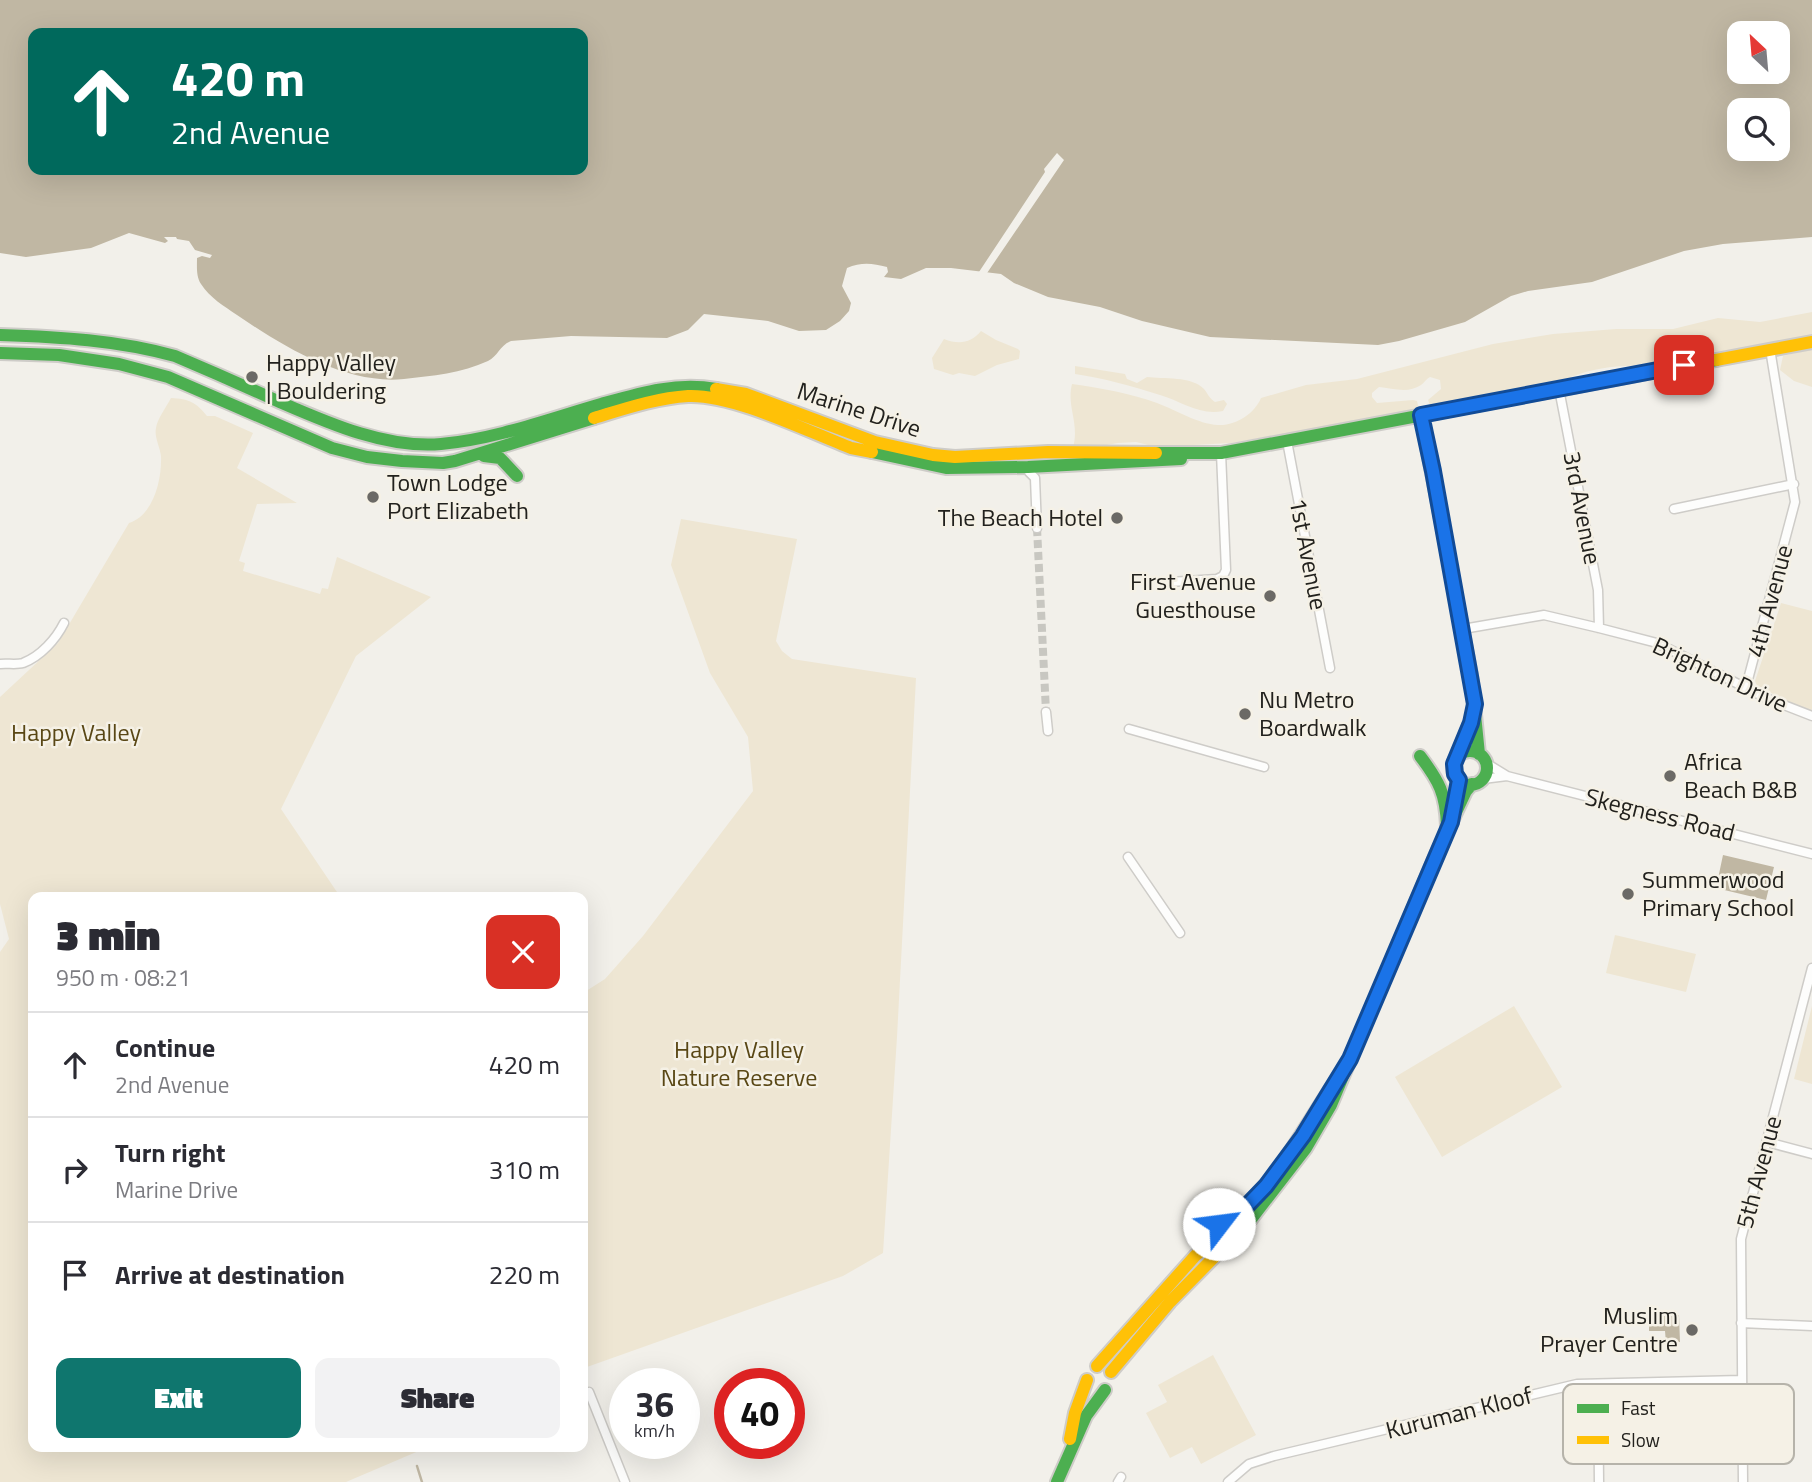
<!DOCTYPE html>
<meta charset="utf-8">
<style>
:root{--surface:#fff;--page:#f2f2f3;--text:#2b2b33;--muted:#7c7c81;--line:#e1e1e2;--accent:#0f766e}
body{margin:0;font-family:"Titillium Web",sans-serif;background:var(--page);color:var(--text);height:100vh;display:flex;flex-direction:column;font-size:26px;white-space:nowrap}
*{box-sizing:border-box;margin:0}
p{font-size:23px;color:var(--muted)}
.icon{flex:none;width:38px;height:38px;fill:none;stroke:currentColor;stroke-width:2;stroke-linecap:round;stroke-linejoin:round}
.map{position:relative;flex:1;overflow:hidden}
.drawer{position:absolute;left:28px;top:892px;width:560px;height:560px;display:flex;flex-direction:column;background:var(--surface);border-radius:14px;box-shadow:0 7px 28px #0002}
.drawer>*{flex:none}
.banner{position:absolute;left:28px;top:28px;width:560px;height:147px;border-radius:14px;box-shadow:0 7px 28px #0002;background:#00695c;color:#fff;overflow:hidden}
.needle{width:46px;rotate:334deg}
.fabs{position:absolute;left:1727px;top:21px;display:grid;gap:14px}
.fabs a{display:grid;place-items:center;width:63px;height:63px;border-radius:14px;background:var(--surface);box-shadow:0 7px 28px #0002;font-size:35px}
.speed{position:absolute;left:609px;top:1368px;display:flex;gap:14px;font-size:35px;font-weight:700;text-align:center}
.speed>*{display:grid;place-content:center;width:91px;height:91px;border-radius:50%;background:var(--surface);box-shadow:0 7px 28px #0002;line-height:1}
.speed small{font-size:18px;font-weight:400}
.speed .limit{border:10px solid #d22;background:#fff;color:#111}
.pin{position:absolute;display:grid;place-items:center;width:60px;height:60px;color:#fff;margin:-30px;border-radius:14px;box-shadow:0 4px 10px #0006}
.me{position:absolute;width:77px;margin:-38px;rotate:60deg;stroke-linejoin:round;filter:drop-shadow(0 0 5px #0008)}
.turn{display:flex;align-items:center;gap:24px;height:147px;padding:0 28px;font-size:32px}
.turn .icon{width:91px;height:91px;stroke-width:2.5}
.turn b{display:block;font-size:49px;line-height:60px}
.round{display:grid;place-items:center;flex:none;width:74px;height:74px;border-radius:14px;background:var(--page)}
.headline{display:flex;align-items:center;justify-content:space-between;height:119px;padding:0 28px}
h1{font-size:42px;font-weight:800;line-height:52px}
.primary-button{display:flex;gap:14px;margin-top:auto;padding:14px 28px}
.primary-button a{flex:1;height:80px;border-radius:14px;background:var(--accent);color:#fff;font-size:28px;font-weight:800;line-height:80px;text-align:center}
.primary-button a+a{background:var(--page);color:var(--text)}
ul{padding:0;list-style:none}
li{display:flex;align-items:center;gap:21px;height:105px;padding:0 28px;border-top:2px solid var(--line)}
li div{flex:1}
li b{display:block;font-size:26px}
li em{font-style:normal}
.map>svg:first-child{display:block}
.green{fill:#eee6d3}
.water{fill:#c0b7a3;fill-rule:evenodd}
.pier{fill:#f2f0ea}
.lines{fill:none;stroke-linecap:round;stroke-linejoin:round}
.stream{stroke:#c0b7a3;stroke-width:2.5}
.street-tunnel{stroke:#c8c7c1;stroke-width:8;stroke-dasharray:8 4;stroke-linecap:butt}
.street-casing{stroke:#ceccc8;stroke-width:11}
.fast-casing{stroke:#ceccc8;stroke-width:16}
.slow-casing{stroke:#ceccc8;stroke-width:16}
.street{stroke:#fdfdfc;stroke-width:8}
.fast{stroke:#4caf50;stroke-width:12}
.slow{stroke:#ffc107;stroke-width:12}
.route-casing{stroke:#114b97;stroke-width:18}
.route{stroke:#1a73e8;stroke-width:12}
.poi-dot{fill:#6b6965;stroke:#f5f1e6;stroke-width:2.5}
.labels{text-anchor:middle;stroke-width:5;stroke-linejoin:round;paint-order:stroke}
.poi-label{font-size:24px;fill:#22211d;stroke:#f5f1e6;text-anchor:start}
.street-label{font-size:24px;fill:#22211d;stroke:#f5f1e6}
.park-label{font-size:24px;fill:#594715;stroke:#f5f1e6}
.key{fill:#f5f1e6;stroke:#b6b3aa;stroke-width:2}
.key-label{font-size:19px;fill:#22211d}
</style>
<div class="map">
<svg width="1812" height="1482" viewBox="0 0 1812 1482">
<rect width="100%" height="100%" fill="#f2f0ea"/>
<path class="green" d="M1812,312V335L1642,366C1616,365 1595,368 1571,377V379L1557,383L1438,406L1430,405L1428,400L1441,389L1440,380L1430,377C1426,379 1424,383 1421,385C1408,394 1392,388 1379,387L1372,393V397L1377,403L1413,400L1417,401L1419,410L1231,443L1156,447L1136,442L1118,443L1072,451C1081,424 1066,408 1072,384C1100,388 1130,393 1157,403C1176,410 1198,424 1218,425C1236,426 1255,413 1261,398L1306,385L1357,379L1493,344L1553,334L1616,329H1673L1718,318L1760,322Z
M981,331L996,340L1018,349L1020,351L1019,359L997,365L975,376L959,373L953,375L934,369L932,358L944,339C959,345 971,343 981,331Z
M1812,349V387L1794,381L1780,370L1783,356Z
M1075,366L1125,374L1127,379L1137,383L1147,377C1163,379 1192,376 1204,389C1208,394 1209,398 1215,402L1224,400L1227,404L1223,411C1200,416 1181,401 1160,395C1132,386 1103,378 1075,374Z
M171,398C189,399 196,402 207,416H215L253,433L237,468L297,503L257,504L239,561L245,563L243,571L320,594L322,588L328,589L337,557L431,597L356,656L281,809L341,898H33V1447H428L346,1482H0V952L9,939L0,904V697L58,643L129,523C154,515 162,479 161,456C160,447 154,437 156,428C157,419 167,406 171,398Z
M681,519L797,539L776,641L782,651L792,659L916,678L897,1037L883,1253L843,1276L587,1367L583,1374V993L605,979L643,936L753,791L748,737L710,673L671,565Z
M1781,603L1812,611V710L1795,705L1757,686L1755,681Z
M1615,935L1696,954L1686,992L1606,973Z
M1514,1006L1562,1087L1442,1157L1395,1077Z
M1812,1006V1084L1794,1079Z
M1213,1355L1256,1435L1201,1464L1192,1447L1170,1458L1146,1413L1167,1402L1158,1385Z"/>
<path class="water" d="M0,0H1812V237L1723,244L1684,251L1592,282L1528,291L1511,296L1465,322L1399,341L1378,345L1210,337L1142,321L1100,307L1048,297L1014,283L1001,274L951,268H926L901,279L884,277L888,272L887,267C872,263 861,262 847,268L842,286L851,303L849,311L840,321L826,330L799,331L768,321L704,314L688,330L667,338L571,336L511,341C500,345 498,356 488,361C462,373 432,376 404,379C346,385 284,347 237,315C224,306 210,298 201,284C196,276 197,267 197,258L202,256L210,258L212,255L195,250L189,241L177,239L176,237H164L168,241L165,243L129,233L91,248L26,257L0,253ZM33,33H583V170H33ZM1740,33H1778V72H1740ZM1740,110H1778V149H1740Z
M1723,855L1774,867L1766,900L1716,888Z
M1679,1315L1680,1342L1666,1343L1665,1331H1649V1316Z"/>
<path class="pier" d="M1057,153L1064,160L985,276L977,275L1045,172L1044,169Z"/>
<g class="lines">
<path class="stream" d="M417,1466L422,1482"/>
<path class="street-tunnel" d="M1037,528L1046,712"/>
<defs>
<path id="street" d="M1559,389L1598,590L1599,628
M1287,441L1330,668
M1028,467L1029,472L1035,478L1037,528
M1674,509L1794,484
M1170,582L1217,579L1223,576L1226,570L1221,453
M1463,629L1544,615L1599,628L1657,643L1766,698L1812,716
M0,664C7,663 16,665 23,663C41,656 56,639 64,623
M1746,687L1795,502L1770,349
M1046,712L1048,731
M1129,729L1264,767
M1486,763L1507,776L1812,854
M1483,779L1507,776
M1128,857L1180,933
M1767,1142L1812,1154
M1741,1323L1812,1326
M1598,1384L1599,1482
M589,1392L625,1482
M1118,1482L1121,1477
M1228,1482L1249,1464L1274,1456L1577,1384L1741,1380
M1743,1482L1741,1239L1812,968"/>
<path id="fast" d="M0,335C60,337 117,340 175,356C208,370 240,384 273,399C324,421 384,449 441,444C496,439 549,419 601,404C640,393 676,382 716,389
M0,353L59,355L119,364L168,377L332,448L367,457L402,461L443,463L455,461L594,418
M1421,415L1471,675L1479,754
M872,452L946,468L1028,467L1181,459
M1156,453H1221L1716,360
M484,456L500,458L517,476
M1453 768a17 17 0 1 1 34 0a17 17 0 1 1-34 0Z
M1420,756C1439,781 1446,794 1447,826
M1218,1200L1229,1207L1240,1206
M1219 1225a13 13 0 1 1 26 0a13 13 0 1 1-26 0Z
M1239,1214L1278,1171L1331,1088
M1245,1227L1306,1148L1331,1105L1435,857L1466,791L1472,784
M1057,1482L1086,1416L1105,1390"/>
<path id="slow" d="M1716,360L1812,342
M716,389L746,394L875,442L933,455L955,457L1048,452L1156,453
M594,418C624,409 656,398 688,396C733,394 807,431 851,448L872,452
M1457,757L1473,715
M1097,1366L1195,1256L1222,1232
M1111,1372L1170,1302L1234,1237
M1070,1439L1075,1413L1087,1380"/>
</defs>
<use href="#street" class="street-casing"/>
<use href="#fast" class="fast-casing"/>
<use href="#slow" class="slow-casing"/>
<use href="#street" class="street"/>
<use href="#fast" class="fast"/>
<use href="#slow" class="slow"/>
</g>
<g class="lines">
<defs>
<path id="route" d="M1219,1224L1226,1214H1239L1266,1186L1303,1136L1350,1059L1451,822L1459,780L1455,774L1454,764L1471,723L1475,704L1433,471L1421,415L1684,365"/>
</defs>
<use href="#route" class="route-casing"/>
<use href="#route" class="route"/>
</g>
<g class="poi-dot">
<circle cx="252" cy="377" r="7"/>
<circle cx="373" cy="497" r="7"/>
<circle cx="1117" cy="518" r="7"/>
<circle cx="1270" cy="596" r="7"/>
<circle cx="1245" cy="714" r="7"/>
<circle cx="1670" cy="776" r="7"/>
<circle cx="1628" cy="894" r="7"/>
<circle cx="1692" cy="1330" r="7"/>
</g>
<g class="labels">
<g class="poi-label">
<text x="266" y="371">Happy Valley<tspan x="266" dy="28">| Bouldering</tspan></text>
<text x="387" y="491">Town Lodge<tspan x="387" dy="28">Port Elizabeth</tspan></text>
<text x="1103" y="526" text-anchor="end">The Beach Hotel</text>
<text x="1256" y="590" text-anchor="end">First Avenue<tspan x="1256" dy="28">Guesthouse</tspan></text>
<text x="1259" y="708">Nu Metro<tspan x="1259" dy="28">Boardwalk</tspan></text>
<text x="1684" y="770">Africa<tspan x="1684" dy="28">Beach B&amp;B</tspan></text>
<text x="1642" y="888">Summerwood<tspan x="1642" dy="28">Primary School</tspan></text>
<text x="1678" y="1324" text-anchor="end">Muslim<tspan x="1678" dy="28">Prayer Centre</tspan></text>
</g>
<g class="street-label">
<text transform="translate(859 410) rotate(18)" y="8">Marine Drive</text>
<text transform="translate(1582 508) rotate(79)" y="8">3rd Avenue</text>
<text transform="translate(1308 554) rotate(79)" y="8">1st Avenue</text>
<text transform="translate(1770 601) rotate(-75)" y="8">4th Avenue</text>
<text transform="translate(1720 675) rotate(25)" y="8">Brighton Drive</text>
<text transform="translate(1660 815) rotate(14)" y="8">Skegness Road</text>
<text transform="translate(1759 1172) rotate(-75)" y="8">5th Avenue</text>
<text transform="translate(1459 1413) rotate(-14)" y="8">Kuruman Kloof</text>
</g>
<g class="park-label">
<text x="76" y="741">Happy Valley</text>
<text x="739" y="1058">Happy Valley<tspan x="739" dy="28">Nature Reserve</tspan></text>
</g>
</g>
<rect x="1563" y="1384" width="231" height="80" rx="10" class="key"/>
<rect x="1577" y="1404" width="32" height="9" fill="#4caf50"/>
<rect x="1577" y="1436" width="32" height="8" fill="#ffc107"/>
<g class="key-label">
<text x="1621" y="1415">Fast</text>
<text x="1621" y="1447">Slow</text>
</g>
</svg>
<div class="fabs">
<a><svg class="needle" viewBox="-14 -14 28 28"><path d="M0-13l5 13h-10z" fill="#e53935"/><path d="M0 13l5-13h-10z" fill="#7c7c81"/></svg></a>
<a><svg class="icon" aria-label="search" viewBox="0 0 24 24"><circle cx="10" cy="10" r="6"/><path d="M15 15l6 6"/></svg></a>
</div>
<div class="speed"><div>36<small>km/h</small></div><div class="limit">40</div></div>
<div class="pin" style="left:1684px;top:365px;background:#d93025"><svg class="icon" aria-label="arrive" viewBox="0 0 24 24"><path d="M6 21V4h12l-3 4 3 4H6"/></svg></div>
<svg class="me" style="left:1219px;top:1224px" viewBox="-20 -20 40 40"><circle r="19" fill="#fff"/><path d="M0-13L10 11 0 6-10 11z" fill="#1a73e8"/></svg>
<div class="banner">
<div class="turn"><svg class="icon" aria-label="ahead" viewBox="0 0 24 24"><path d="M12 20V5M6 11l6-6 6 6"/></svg><div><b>420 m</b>2nd Avenue</div></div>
</div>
<section class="drawer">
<div class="headline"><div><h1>3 min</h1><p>950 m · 08:21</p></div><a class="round" style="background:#d93025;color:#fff"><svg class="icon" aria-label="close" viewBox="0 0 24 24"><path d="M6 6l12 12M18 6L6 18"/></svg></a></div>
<ul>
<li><svg class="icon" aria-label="ahead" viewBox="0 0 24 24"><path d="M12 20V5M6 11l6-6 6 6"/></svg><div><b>Continue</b><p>2nd Avenue</p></div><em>420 m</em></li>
<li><svg class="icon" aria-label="right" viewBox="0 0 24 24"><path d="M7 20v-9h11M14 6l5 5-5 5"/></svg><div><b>Turn right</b><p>Marine Drive</p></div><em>310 m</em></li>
<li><svg class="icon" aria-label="arrive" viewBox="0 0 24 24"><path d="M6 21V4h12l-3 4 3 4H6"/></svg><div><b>Arrive at destination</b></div><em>220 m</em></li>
</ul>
<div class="primary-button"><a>Exit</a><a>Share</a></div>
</section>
</div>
